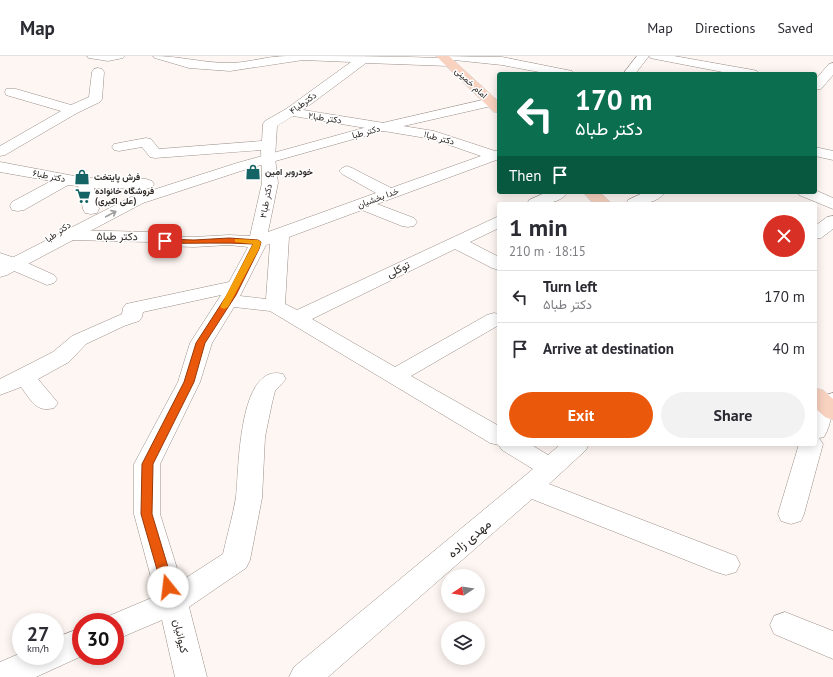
<!DOCTYPE html>
<meta charset="utf-8">
<style>
:root{--surface:#fff;--page:#f2f2f3;--text:#2b2b33;--muted:#7c7c81;--line:#e1e1e2;--accent:#ea580c}
body{margin:0;font-family:"PT Sans",Vazirmatn,sans-serif;background:var(--page);color:var(--text);height:100vh;display:flex;flex-direction:column;font-size:15px;white-space:nowrap}
*{box-sizing:border-box;margin:0}
p{font-size:13px;color:var(--muted)}
.icon{flex:none;width:22px;height:22px;fill:none;stroke:currentColor;stroke-width:2;stroke-linecap:round;stroke-linejoin:round}
.map{position:relative;flex:1;overflow:hidden}
.side{position:absolute;left:497px;top:146px;width:320px;height:244px;display:flex;flex-direction:column;background:var(--surface);border-radius:4px;box-shadow:0 2px 10px #0003}
.side>*{flex:none}
.hud{position:absolute;left:497px;top:16px;width:320px;height:122px;border-radius:4px;box-shadow:0 2px 10px #0003;background:#0b6e4f;color:#fff;overflow:hidden}
.needle{width:26px;rotate:258deg}
.tools{position:absolute;left:441px;top:513px;display:grid;gap:8px}
.tools a{display:grid;place-items:center;width:44px;height:44px;border-radius:50%;background:var(--surface);box-shadow:0 2px 10px #0003;font-size:20px}
.speed{position:absolute;left:12px;top:557px;display:flex;gap:8px;font-size:20px;font-weight:700;text-align:center}
.speed>*{display:grid;place-content:center;width:52px;height:52px;border-radius:50%;background:var(--surface);box-shadow:0 2px 10px #0003;line-height:1}
.speed small{font-size:10px;font-weight:400}
.speed .limit{border:6px solid #d22;background:#fff;color:#111}
.pin{position:absolute;display:grid;place-items:center;width:34px;height:34px;color:#fff;margin:-17px;border-radius:8px;box-shadow:0 2px 6px #0006}
.me{position:absolute;width:44px;margin:-22px;rotate:344deg;stroke-linejoin:round;filter:drop-shadow(0 0 3px #0008)}
.turn{display:flex;align-items:center;gap:14px;height:84px;padding:0 12px;font-size:18px}
.turn .icon{width:52px;height:52px;stroke-width:2.5}
.turn b{display:block;font-size:28px;line-height:34px}
.then{display:flex;align-items:center;height:38px;padding:0 12px;background:#0003;gap:8px;font-size:15px}
.round{display:grid;place-items:center;flex:none;width:42px;height:42px;border-radius:21px;background:var(--page)}
.overview{display:flex;align-items:center;justify-content:space-between;height:68px;padding:0 12px}
h1{font-size:24px;font-weight:600;line-height:30px}
.primary-button{display:flex;gap:8px;margin-top:auto;padding:8px 12px}
.primary-button a{flex:1;height:46px;border-radius:24px;background:var(--accent);color:#fff;font-size:16px;font-weight:600;line-height:46px;text-align:center}
.primary-button a+a{background:var(--page);color:var(--text)}
ul{padding:0;list-style:none}
li{display:flex;align-items:center;gap:12px;height:52px;padding:0 12px;border-top:1px solid var(--line)}
li div{flex:1}
li b{display:block;font-size:15px}
li em{font-style:normal}
header{display:flex;align-items:center;gap:24px;box-sizing:border-box;height:56px;padding:0 20px;background:var(--surface);border-bottom:1px solid var(--line)}
header strong{font-size:19px}
nav{display:flex;gap:22px;margin-inline-start:auto;font-size:14px}
.map>svg:first-child{display:block}
.lines{fill:none;stroke-linecap:round;stroke-linejoin:round}
.minor-casing{stroke:#9a8e88;stroke-width:1}
.tertiary-casing{stroke:#9a8e88;stroke-width:1}
.primary-casing{stroke:#d5d4d4;stroke-width:1}
.minor{fill:#fff;fill-rule:evenodd}
.tertiary{fill:#fff;fill-rule:evenodd}
.primary{fill:#f8d1bf;fill-rule:evenodd}
.oneway{stroke:#a09e9d}
.route{fill:#ea580c;stroke:#983908}
.slow{fill:#f59e0b}
.labels{text-anchor:middle;stroke-width:3;stroke-linejoin:round;paint-order:stroke}
.far-street-label{font-size:9px;fill:#2d2826;stroke:#fff}
.far-poi-label{font-size:9px;font-weight:bold;fill:#2d2826;stroke:#fff;text-anchor:start}
.street-label{font-size:11px;fill:#2d2826;stroke:#fff}
.near-street-label{font-size:13px;fill:#2d2826;stroke:#fff}
</style>
<header>
<strong>Map</strong>
<nav><a>Map</a><a>Directions</a><a>Saved</a></nav>
</header>
<div class="map">
<svg width="833" height="621" viewBox="0 0 833 621">
<rect width="100%" height="100%" fill="#fef6f2"/>
<g class="lines">
<defs>
<path id="minor" d="M87,0H125L123,2L108,5L89,2Z
M153,0C179,0 203,7 229,7C248,7 267,0 287,0C338,0 389,0 440,2L438,0L502,1L572,15L574,18H550L502,9L454,4L455,6L453,8L449,10L366,7L303,54L434,75L495,95L499,94V103L377,148L414,162L417,166L414,170L408,171L402,170L362,154L289,181L285,248L297,254L499,160V172L470,186L499,201V214L492,212L455,193L312,263L395,311L487,259L494,257L499,258V269L411,320L499,370V388H530L548,399L561,388H589L586,394L549,428L736,500L740,508L736,516L726,519L716,516L532,443L328,621H289L294,611L533,413L502,394L499,389L490,387L270,255L234,251L212,287L200,326L160,408V458L181,525L223,498C227,479 233,460 236,441C239,414 238,306 283,318L286,323L275,335L272,347L265,381L262,442L250,504L246,512L189,551L207,621H175L162,564L115,584V566H102L104,562L156,540L134,458V408L178,326L190,287L221,239L143,256L142,261L139,265L124,270L86,288L69,306L38,323L58,347L54,352C36,357 31,344 21,331L0,339V323L53,296L72,280L122,258L123,252L126,248L229,226L247,193L248,191L229,189L194,191L165,190L149,186L72,184L66,183L63,179L66,175L72,174L149,176L165,180L194,181L229,179L250,180L262,127L261,94L155,102L150,101L142,91L119,95L114,94L112,91L114,88L146,82L151,83L159,93L262,85L263,68L265,65L286,53L351,6L303,4L230,15L189,12L155,2ZM293,60L432,83L481,100L391,132L352,112L347,110L342,112L339,115L342,118L376,137L268,176L278,127L275,102L277,70ZM270,188L266,243L240,240L266,189Z
M637,0H649L635,18H623Z
M649,0H674L753,14L757,15L759,18H733L655,3L651,2Z
M833,7V19L821,33H815V24L829,8Z
M98,12L102,13L104,16L102,43L100,46L77,57L5,99L0,100V90L61,55L6,39L5,36L6,33H16L71,49L89,41L92,16L94,13Z
M815,91L833,95V104L815,100Z
M0,106L85,122L146,123L152,125L154,128L152,131L146,133L94,132L99,153L97,157L91,158L85,157L83,153L78,130L68,129L24,154L18,155L12,154L10,150L12,146L51,125L0,116Z
M815,134L833,142V153L799,139L797,136H815Z
M547,136H568C559,149 541,148 527,148L529,144Z
M645,136H665C656,149 639,148 626,148L628,144Z
M833,160V173L821,182L815,183V170L827,161Z
M0,197L21,204L54,219L57,223L54,227L47,229L0,209Z
M833,337C833,352 832,367 824,381L819,382L823,388L804,458L801,465L791,468L781,465L778,458L799,388H815V342Z
M785,556L833,575V603L774,578L770,569L774,560Z
M81,572L82,600L36,621H0V606L21,597V600H55V582Z"/>
<path id="tertiary" d="M491,42L496,43L498,46L496,49L386,74L247,113L143,147L7,219L0,221V208L131,141L237,107L378,68Z"/>
<path id="primary" d="M436,0H449L499,46V57L494,56Z
M583,136H600L612,148H594Z
M815,332L823,334L833,343V364L825,361L815,352Z"/>
</defs>
<use href="#minor" class="minor-casing"/>
<use href="#tertiary" class="tertiary-casing"/>
<use href="#primary" class="primary-casing"/>
<use href="#minor" class="minor"/>
<use href="#tertiary" class="tertiary"/>
<use href="#primary" class="primary"/>
</g>
<defs><path id="oneway-shaft" d="M-6 0H5M1.5-3L5.5 0L1.5 3" fill="none" stroke-width="1.6" stroke-linecap="round" stroke-linejoin="round"/></defs>
<use class="oneway" href="#oneway-shaft" transform="translate(111 158) rotate(-28)"/>
<path class="route" d="M229,182L258,184L261,186L259,193L236,239L205,287L194,326L153,408L152,458L174,531L173,535L168,536L164,535L162,531L141,458L142,408L184,326L196,287L227,239L253,188C224,186 195,188 165,187L162,185L165,183L194,184Z"/>
<path class="slow" d="M235,183L258,184L261,186L259,193L228,251L224,253L220,251L253,188L235,186Z"/>
<defs>
<symbol id="shop-bare" viewBox="-9 -9 18 18"><path d="M-5-2.5h2.3a2.7 3.5 0 0 1 5.4 0H5L5.5 6h-11ZM-1.5-2.5h3a1.5 2.3 0 0 0-3 0Z" fill="#146465" stroke="#fff" stroke-width="2.5" paint-order="stroke"/></symbol>
<symbol id="supermarket-bare" viewBox="-9 -9 18 18"><path d="M-6-5.5h2.5l.6 2H6L4.5 2H-2.5L-4.4-4H-6ZM-1.5 3.2a1.3 1.3 0 1 0 .1 0ZM3 3.2a1.3 1.3 0 1 0 .1 0Z" fill="#146465" stroke="#fff" stroke-width="2.5" paint-order="stroke"/></symbol>
</defs>
<g fill-rule="evenodd">
<use href="#shop-bare" x="242" y="105" width="22" height="22"/>
<use href="#shop-bare" x="71" y="110" width="22" height="22"/>
<use href="#supermarket-bare" x="72" y="129" width="22" height="22"/>
</g>
<g class="labels">
<g class="far-street-label">
<text transform="translate(471 27) rotate(43)" y="3">امام خمینی</text>
<text transform="translate(303 47) rotate(-36)" y="3">دکترطبا۴</text>
<text transform="translate(325 62) rotate(9)" y="3">دکتر طبا۲</text>
<text transform="translate(366 76) rotate(-15)" y="3">دکتر طبا</text>
<text transform="translate(439 82) rotate(15)" y="3">دکتر طبا۱</text>
<text transform="translate(49 120) rotate(11)" y="3">دکتر طبا۶</text>
<text transform="translate(378 142) rotate(-20)" y="3">خدا بخشیان</text>
<text transform="translate(266 145) rotate(-80)" y="3">دکتر طبا۳</text>
<text transform="translate(58 176) rotate(-35)" y="3">دکتر طبا</text>
</g>
<g class="far-poi-label">
<text x="265" y="119">خودروبر امین</text>
<text x="94" y="124">فرش پایتخت</text>
<text x="95" y="138">فروشگاه خانواده<tspan x="95" dy="10">(علی اکبری)</tspan></text>
</g>
<g class="street-label">
<text transform="translate(117 180) rotate(1)" y="4">دکتر طبا۵</text>
<text transform="translate(398 213) rotate(-26)" y="4">توکلی</text>
<text transform="translate(181 580) rotate(77)" y="4">کیوانیان</text>
</g>
<g class="near-street-label">
<text transform="translate(469 482) rotate(-40)" y="5">مهدی زاده</text>
</g>
</g>
</svg>
<div class="tools">
<a><svg class="needle" viewBox="-14 -14 28 28"><path d="M0-13l5 13h-10z" fill="#e53935"/><path d="M0 13l5-13h-10z" fill="#7c7c81"/></svg></a>
<a><svg class="icon" aria-label="layers" viewBox="0 0 24 24"><path d="M12 4l9 5-9 5-9-5zM3 14l9 5 9-5"/></svg></a>
</div>
<div class="speed"><div>27<small>km/h</small></div><div class="limit">30</div></div>
<div class="pin" style="left:165px;top:185px;background:#d93025"><svg class="icon" aria-label="arrive" viewBox="0 0 24 24"><path d="M6 21V4h12l-3 4 3 4H6"/></svg></div>
<svg class="me" style="left:168px;top:531px" viewBox="-20 -20 40 40"><circle r="19" fill="#fff"/><path d="M0-13L10 11 0 6-10 11z" fill="#ea580c"/></svg>
<div class="hud">
<div class="turn"><svg class="icon" aria-label="left" viewBox="0 0 24 24"><path d="M17 20v-9H6M10 6l-5 5 5 5"/></svg><div><b>170 m</b>دکتر طبا۵</div></div>
<div class="then">Then<svg class="icon" aria-label="arrive" viewBox="0 0 24 24"><path d="M6 21V4h12l-3 4 3 4H6"/></svg></div>
</div>
<section class="side">
<div class="overview"><div><h1>1 min</h1><p>210 m · 18:15</p></div><a class="round" style="background:#d93025;color:#fff"><svg class="icon" aria-label="close" viewBox="0 0 24 24"><path d="M6 6l12 12M18 6L6 18"/></svg></a></div>
<ul>
<li><svg class="icon" aria-label="left" viewBox="0 0 24 24"><path d="M17 20v-9H6M10 6l-5 5 5 5"/></svg><div><b>Turn left</b><p>دکتر طبا۵</p></div><em>170 m</em></li>
<li><svg class="icon" aria-label="arrive" viewBox="0 0 24 24"><path d="M6 21V4h12l-3 4 3 4H6"/></svg><div><b>Arrive at destination</b></div><em>40 m</em></li>
</ul>
<div class="primary-button"><a>Exit</a><a>Share</a></div>
</section>
</div>
